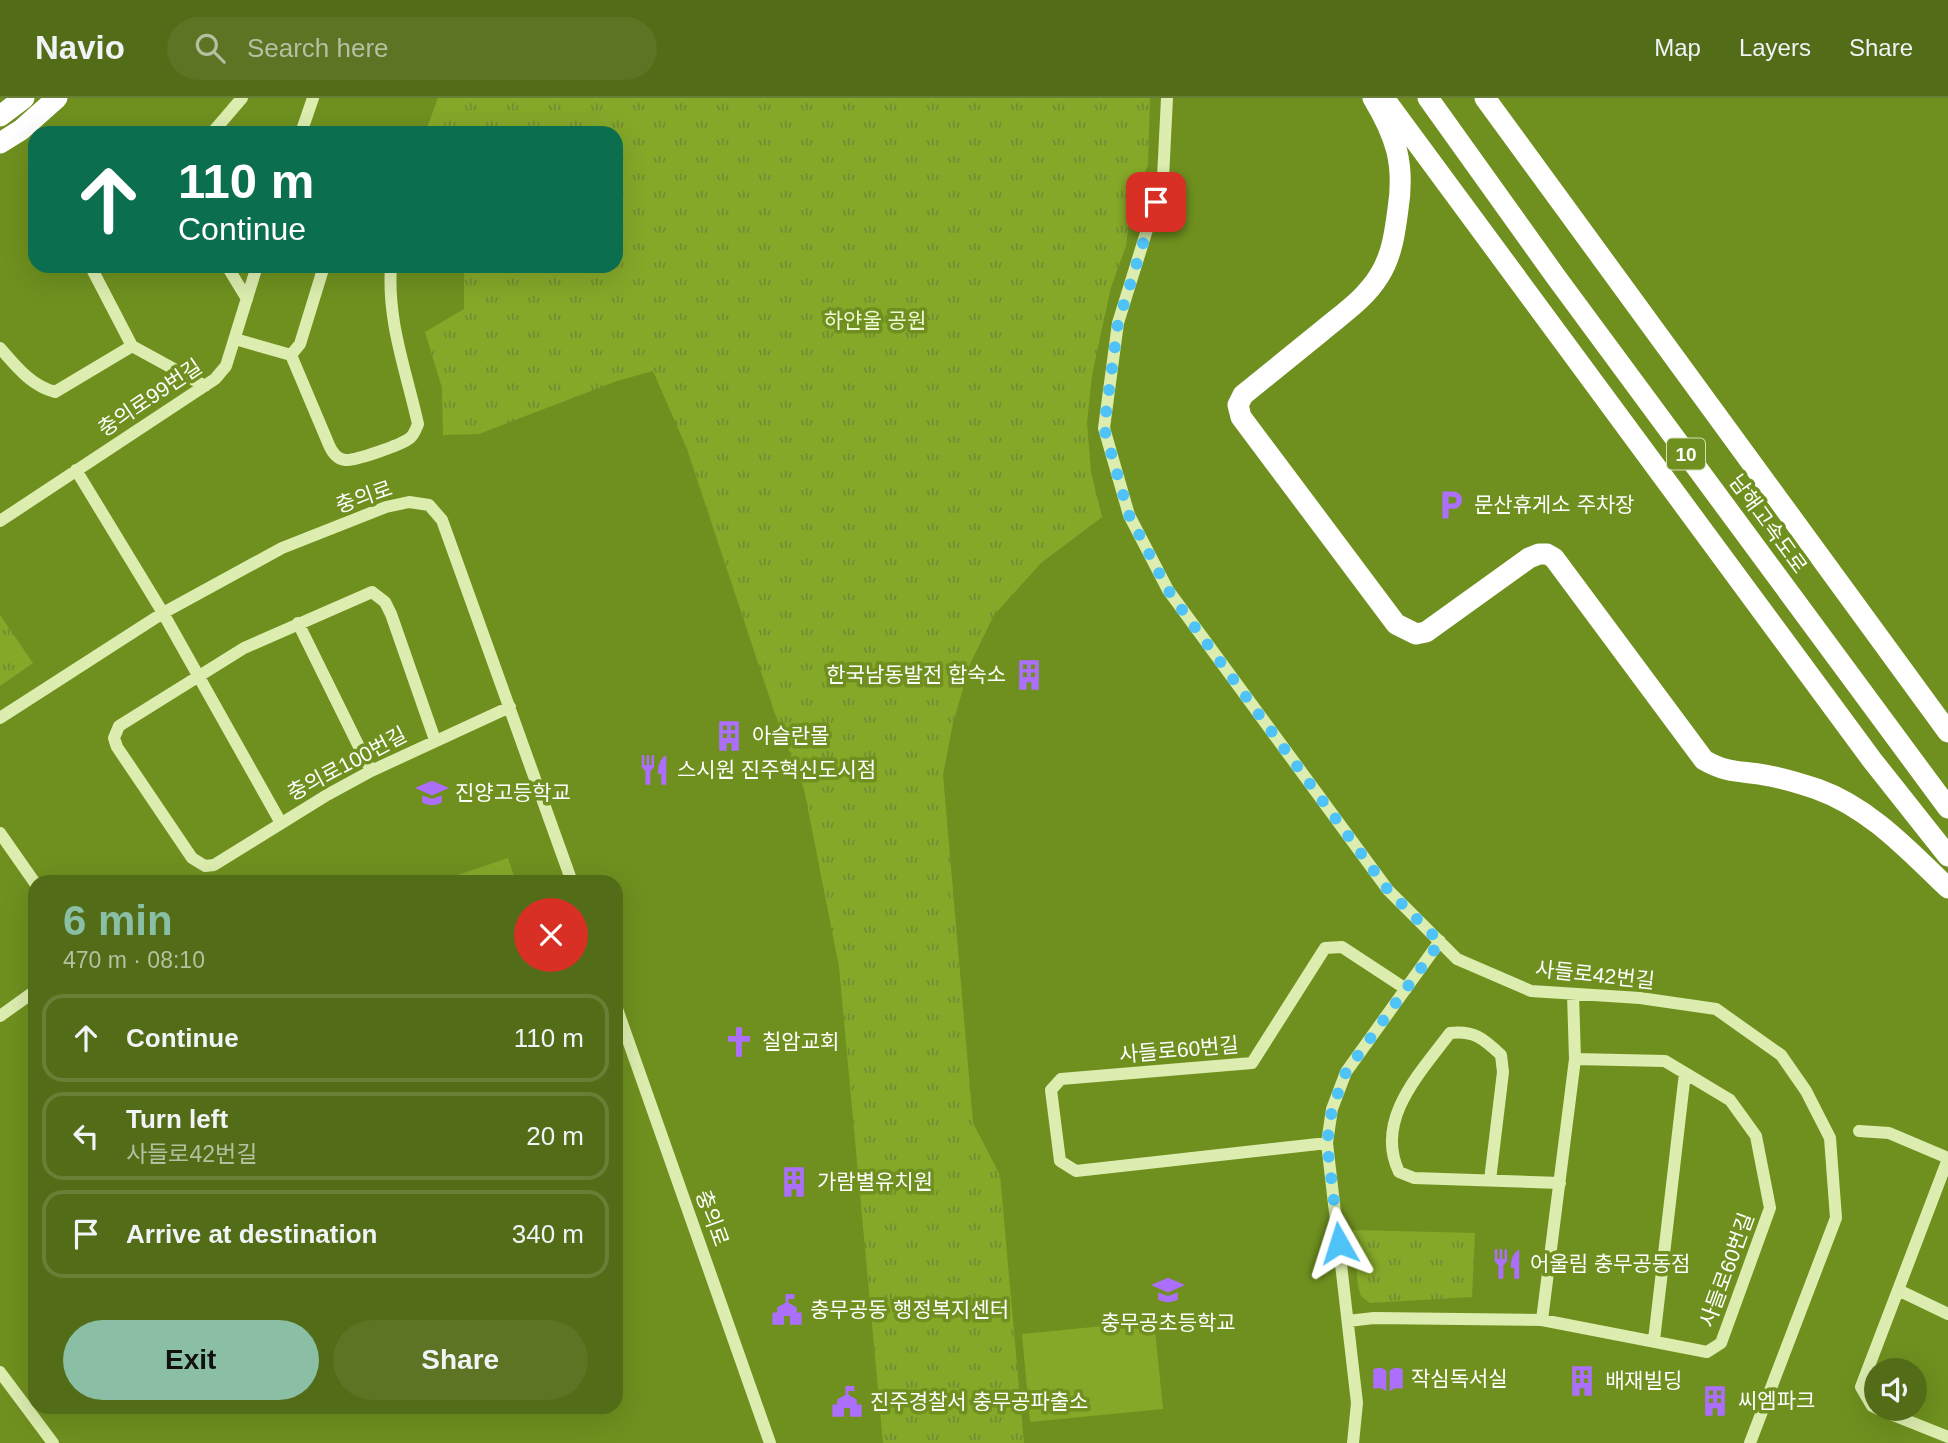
<!DOCTYPE html>
<meta charset="utf-8">
<style>
:root{--surface:#536c17;--page:#5c7424;--text:#f1f3f6;--muted:#b5c0a1;--line:#697f36;--accent:#8abfa5}
body{margin:0;font-family:Arial,"Noto Sans KR",sans-serif;background:var(--page);color:var(--text);height:100vh;display:flex;flex-direction:column;font-size:26px;white-space:nowrap}
*{box-sizing:border-box;margin:0}
p{font-size:23px;color:var(--muted)}
.icon{flex:none;width:38px;height:38px;fill:none;stroke:currentColor;stroke-width:2;stroke-linecap:round;stroke-linejoin:round}
.map{position:relative;flex:1;overflow:hidden}
.drawer{position:absolute;left:28px;top:777px;width:595px;height:539px;display:flex;flex-direction:column;background:var(--surface);border-radius:21px;box-shadow:0 7px 28px #0002}
.drawer>*{flex:none}
.banner{position:absolute;left:28px;top:28px;width:595px;height:147px;border-radius:21px;box-shadow:0 7px 28px #0002;background:#0b6e4f;color:#fff;overflow:hidden}
.controls{position:absolute;left:1864px;top:1260px;display:grid;gap:14px}
.controls a{display:grid;place-items:center;width:63px;height:63px;border-radius:50%;background:var(--surface);box-shadow:0 7px 28px #0002;font-size:35px}
.pin{position:absolute;display:grid;place-items:center;width:60px;height:60px;color:#fff;margin:-30px;border-radius:14px;box-shadow:0 4px 10px #0006}
.me{position:absolute;width:77px;margin:-38px;rotate:354deg;stroke-linejoin:round;filter:drop-shadow(0 0 5px #0008)}
.turn{display:flex;align-items:center;gap:24px;height:147px;padding:0 35px;font-size:32px}
.turn .icon{width:91px;height:91px;stroke-width:2.5}
.turn b{display:block;font-size:49px;line-height:60px}
.round{display:grid;place-items:center;flex:none;width:74px;height:74px;border-radius:37px;background:var(--page)}
.summary{display:flex;align-items:center;justify-content:space-between;height:119px;padding:0 35px}
h1{font-size:42px;font-weight:600;line-height:52px;color:var(--accent)}
.action{display:flex;gap:14px;margin-top:auto;padding:14px 35px}
.action a{flex:1;height:80px;border-radius:42px;background:var(--accent);color:#111;font-size:28px;font-weight:600;line-height:80px;text-align:center}
.action a+a{background:var(--page);color:var(--text)}
ul{padding:0;list-style:none}
li{display:flex;align-items:center;gap:21px;height:88px;margin:0 14px 10px;padding:0 21px;border:4px solid var(--line);border-radius:21px}
li div{flex:1}
li b{display:block;font-size:26px}
li em{font-style:normal}
header{display:flex;align-items:center;gap:42px;box-sizing:border-box;height:98px;padding:0 35px;background:var(--surface);border-bottom:2px solid var(--line)}
header strong{font-size:33px}
nav{display:flex;gap:38px;margin-inline-start:auto;font-size:24px}
.search{width:490px;height:63px;background:var(--page);display:flex;align-items:center;gap:18px;box-sizing:border-box;padding:0 24px;border-radius:38px;color:var(--muted);font-size:26px}
.map>svg:first-child{display:block}
.park{fill:url(#park-tufts)}
.pitch{fill:#85a829}
.lines{fill:none;stroke-linecap:round;stroke-linejoin:round}
.minor{stroke:#dcedaf;stroke-width:12}
.highway{stroke:#fff;stroke-width:21}
.route{stroke:#4fc3f7;stroke-width:12;stroke-dasharray:0 21.6}
.labels{text-anchor:middle;stroke-width:7;stroke-linejoin:round;paint-order:stroke}
.shield{fill:#6f901f;stroke:#d4debc;stroke-width:2}
.shield-label{font-size:19px;font-weight:bold;fill:#fff}
.park-label{font-size:21px;fill:#eff9d5;stroke:#6f901f}
.street-label{font-size:21px;fill:#fff;stroke:#6f901f}
.poi-label{font-size:21px;fill:#fff;stroke:#6f901f;text-anchor:start}
</style>
<header>
<strong>Navio</strong>
<div class="search"><svg class="icon" aria-label="search" viewBox="0 0 24 24"><circle cx="10" cy="10" r="6"/><path d="M15 15l6 6"/></svg>Search here</div>
<nav><a>Map</a><a>Layers</a><a>Share</a></nav>
</header>
<div class="map">
<svg width="1948" height="1345" viewBox="0 0 1948 1345">
<defs>
<pattern id="park-tufts" width="24" height="20" patternUnits="userSpaceOnUse" patternTransform="scale(1.75)"><rect width="24" height="20" fill="#85a829"/><path d="M3 7l-1-3M5 7V3M7 7l1-3M15 17l-1-3M17 17v-4M19 17l1-3" fill="none" stroke="#748c34"/></pattern>
</defs>
<rect width="100%" height="100%" fill="#6f901f"/>
<path class="park" d="M438,0H1150L1148,67L1131,107L1126,148L1111,189L1092,277L1087,325L1091,374L1102,419L1041,465L994,517L971,564L953,625L943,677L973,1025L1000,1077L1024,1345H883L839,869L804,691L774,613L687,351L653,273L617,283L479,336L443,337L442,290L425,234L464,211V168H616V35H425Z
M0,517L33,565L0,588Z
M1353,1132L1475,1135L1472,1199L1370,1205L1361,1198L1358,1188Z"/>
<path class="pitch" d="M508,760L516,784H437Z
M1154,1223L1163,1311L1030,1324L1022,1236Z"/>
<g class="lines">
<path class="minor" d="M1167,0L1163,80L1118,225L1104,330L1129,417L1168,492L1388,792L1457,861L1531,893L1640,900L1716,911L1781,957L1806,993L1830,1040L1836,1120L1750,1345
M212,35L242,0
M301,35L313,0
M227,168L247,201
M93,173L132,248L205,288
M235,241L291,257
M0,250C16,268 30,287 55,294L132,248
M291,257L329,347C332,354 336,361 345,362C355,363 401,347 410,340C414,337 416,331 418,326C406,272 387,224 391,168
M291,257L300,246L324,168
M76,372L163,515L281,725
M0,423L215,281L226,268L257,168
M298,525L371,673
M0,620L163,515L282,450L386,409L409,404L429,407L442,422L572,784
M435,642L391,516L385,504L372,494L244,550L119,628L114,640L117,649L192,760L205,768L214,767L327,697L371,673L510,609
M0,735L35,785
M616,908L770,1345
M0,918L35,893
M1859,1033L1889,1035L1948,1060
M1327,1045L1076,1073L1060,1063L1051,992L1061,981L1252,965L1325,850L1342,849L1406,891
M1490,1082L1503,974L1501,957C1484,941 1474,932 1450,935C1420,975 1374,1022 1399,1074L1414,1080L1560,1085
M1898,1192L1948,1216
M1542,1222L1575,961L1573,896
M1348,1223L1374,1220L1542,1222L1707,1254L1721,1245L1770,1110L1756,1038L1730,1002L1665,963L1575,961
M1654,1242L1685,975
M0,1274L53,1345
M1876,1310L1872,1308L1861,1289L1948,1061
M1878,1311L1948,1339
M1353,1345L1357,1305L1327,1045L1332,1011L1346,974L1440,843"/>
<path class="highway" d="M1373,0C1396,38 1405,66 1398,111C1395,134 1392,158 1379,178C1365,201 1342,216 1322,233C1296,254 1269,276 1243,297L1238,307L1241,319L1396,526L1416,536L1426,534L1529,460L1539,456H1547L1554,460L1704,662C1730,677 1743,672 1770,678C1786,681 1802,686 1817,691C1870,710 1908,752 1948,790
M1428,0L1556,179L1948,710
M1485,0L1948,634
M1389,7L1872,662L1948,758
M0,18L24,0
M0,45L21,32L57,0"/>
</g>
<g class="lines">
<path class="route" d="M1156,104L1118,225L1104,330L1129,417L1168,492L1180,509L1388,792L1440,844L1346,974L1332,1011L1327,1045L1339,1145"/>
</g>
<defs>
<symbol id="parking-bare" viewBox="-9 -9 18 18"><path d="M-3.5-5.5H1a3.5 3.5 0 0 1 0 7H-1V5.5H-3.5ZM-1-3.4V-.6H.8a1.4 1.4 0 0 0 0-2.8Z" fill="#ac6ffb" stroke="#6f901f" stroke-width="2.5" paint-order="stroke"/></symbol>
<symbol id="building-bare" viewBox="-9 -9 18 18"><path d="M-4-6H4V6H1V3H-1V6H-4ZM-2.5-4.3h1.7v1.8h-1.7ZM.8-4.3h1.7v1.8H.8ZM-2.5-1h1.7V.8h-1.7ZM.8-1h1.7V.8H.8Z" fill="#ac6ffb" stroke="#6f901f" stroke-width="2.5" paint-order="stroke"/></symbol>
<symbol id="restaurant-bare" viewBox="-9 -9 18 18"><path d="M-5-6h1v4h1v-4h1v4h1v-4h1v5L-1.5 .5V6h-2V.5L-5-1ZM5-6V6H3V1.5H1.5Q1.5-4 5-6Z" fill="#ac6ffb" stroke="#6f901f" stroke-width="2.5" paint-order="stroke"/></symbol>
<symbol id="school-bare" viewBox="-9 -9 18 18"><path d="M0-5L7-2L0 1L-7-2ZM-4 1L0 2.5L4 1V4Q0 6-4 4Z" fill="#ac6ffb" stroke="#6f901f" stroke-width="2.5" paint-order="stroke"/></symbol>
<symbol id="church-bare" viewBox="-9 -9 18 18"><path d="M-1.2-6h2.4v3.5h3.3v2.4h-3.3V6h-2.4V-.1h-3.3v-2.4h3.3Z" fill="#ac6ffb" stroke="#6f901f" stroke-width="2.5" paint-order="stroke"/></symbol>
<symbol id="civic-bare" viewBox="-9 -9 18 18"><path d="M-.6-6.5H3V-4.5H.6V-3L4-1V1h2V6H-6V1h2V-1L-.6-3ZM-1.2 2.5V6h2.4V2.5Z" fill="#ac6ffb" stroke="#6f901f" stroke-width="2.5" paint-order="stroke"/></symbol>
<symbol id="library-bare" viewBox="-9 -9 18 18"><path d="M-6-4Q-3-5.5-.7-3.5V5Q-3 3-6 4ZM6-4Q3-5.5 .7-3.5V5Q3 3 6 4Z" fill="#ac6ffb" stroke="#6f901f" stroke-width="2.5" paint-order="stroke"/></symbol>
</defs>
<g fill-rule="evenodd">
<use href="#parking-bare" x="1429" y="385" width="44" height="44"/>
<use href="#building-bare" x="1007" y="555" width="44" height="44"/>
<use href="#building-bare" x="707" y="616" width="44" height="44"/>
<use href="#restaurant-bare" x="632" y="650" width="44" height="44"/>
<use href="#school-bare" x="410" y="673" width="44" height="44"/>
<use href="#church-bare" x="717" y="922" width="44" height="44"/>
<use href="#building-bare" x="772" y="1062" width="44" height="44"/>
<use href="#restaurant-bare" x="1485" y="1144" width="44" height="44"/>
<use href="#school-bare" x="1146" y="1170" width="44" height="44"/>
<use href="#civic-bare" x="765" y="1190" width="44" height="44"/>
<use href="#library-bare" x="1366" y="1259" width="44" height="44"/>
<use href="#building-bare" x="1560" y="1261" width="44" height="44"/>
<use href="#building-bare" x="1693" y="1281" width="44" height="44"/>
<use href="#civic-bare" x="825" y="1282" width="44" height="44"/>
</g>
<g class="labels">
<rect class="shield" x="1667" y="340.5" width="38" height="31" rx="5"/>
<g class="shield-label">
<text x="1686" y="363">10</text>
</g>
<g class="park-label">
<text x="875" y="230">하얀울 공원</text>
</g>
<g class="street-label">
<text transform="translate(150 300) rotate(-34)" y="7">충의로99번길</text>
<text transform="translate(364 399) rotate(-19)" y="7">충의로</text>
<text transform="translate(1768 426) rotate(54)" y="7">남해고속도로</text>
<text transform="translate(347 666) rotate(-28)" y="7">충의로100번길</text>
<text transform="translate(1595 877) rotate(6)" y="7">사들로42번길</text>
<text transform="translate(1179 952) rotate(-5)" y="7">사들로60번길</text>
<text transform="translate(712 1120) rotate(70)" y="7">충의로</text>
<text transform="translate(1727 1172) rotate(-70)" y="7">사들로60번길</text>
</g>
<g class="poi-label">
<text x="1474" y="414">문산휴게소 주차장</text>
<text x="1006" y="584" text-anchor="end">한국남동발전 합숙소</text>
<text x="752" y="645">아슬란몰</text>
<text x="677" y="679">스시원 진주혁신도시점</text>
<text x="455" y="702">진양고등학교</text>
<text x="762" y="951">칠암교회</text>
<text x="817" y="1091">가람별유치원</text>
<text x="1530" y="1173">어울림 충무공동점</text>
<text x="810" y="1219">충무공동 행정복지센터</text>
<text x="1168" y="1232" text-anchor="middle">충무공초등학교</text>
<text x="1411" y="1288">작심독서실</text>
<text x="1605" y="1290">배재빌딩</text>
<text x="1738" y="1310">씨엠파크</text>
<text x="870" y="1311">진주경찰서 충무공파출소</text>
</g>
</g>
</svg>
<div class="controls">
<a><svg class="icon" aria-label="sound" viewBox="0 0 24 24"><path d="M4 9h4l5-4v14l-5-4H4zM17 9q2 3 0 6"/></svg></a>
</div>
<div class="pin" style="left:1156px;top:104px;background:#d93025"><svg class="icon" aria-label="arrive" viewBox="0 0 24 24"><path d="M6 21V4h12l-3 4 3 4H6"/></svg></div>
<svg class="me" style="left:1339px;top:1145px" viewBox="-20 -20 40 40"><path d="M0-17L14 15 0 8-14 15z" fill="#4fc3f7" stroke="#fff" stroke-width="4"/></svg>
<div class="banner">
<div class="turn"><svg class="icon" aria-label="ahead" viewBox="0 0 24 24"><path d="M12 20V5M6 11l6-6 6 6"/></svg><div><b>110 m</b>Continue</div></div>
</div>
<section class="drawer">
<div class="summary"><div><h1>6 min</h1><p>470 m · 08:10</p></div><a class="round" style="background:#d93025;color:#fff"><svg class="icon" aria-label="close" viewBox="0 0 24 24"><path d="M6 6l12 12M18 6L6 18"/></svg></a></div>
<ul>
<li><svg class="icon" aria-label="ahead" viewBox="0 0 24 24"><path d="M12 20V5M6 11l6-6 6 6"/></svg><div><b>Continue</b></div><em>110 m</em></li>
<li><svg class="icon" aria-label="left" viewBox="0 0 24 24"><path d="M17 20v-9H6M10 6l-5 5 5 5"/></svg><div><b>Turn left</b><p>사들로42번길</p></div><em>20 m</em></li>
<li><svg class="icon" aria-label="arrive" viewBox="0 0 24 24"><path d="M6 21V4h12l-3 4 3 4H6"/></svg><div><b>Arrive at destination</b></div><em>340 m</em></li>
</ul>
<div class="action"><a>Exit</a><a>Share</a></div>
</section>
</div>
